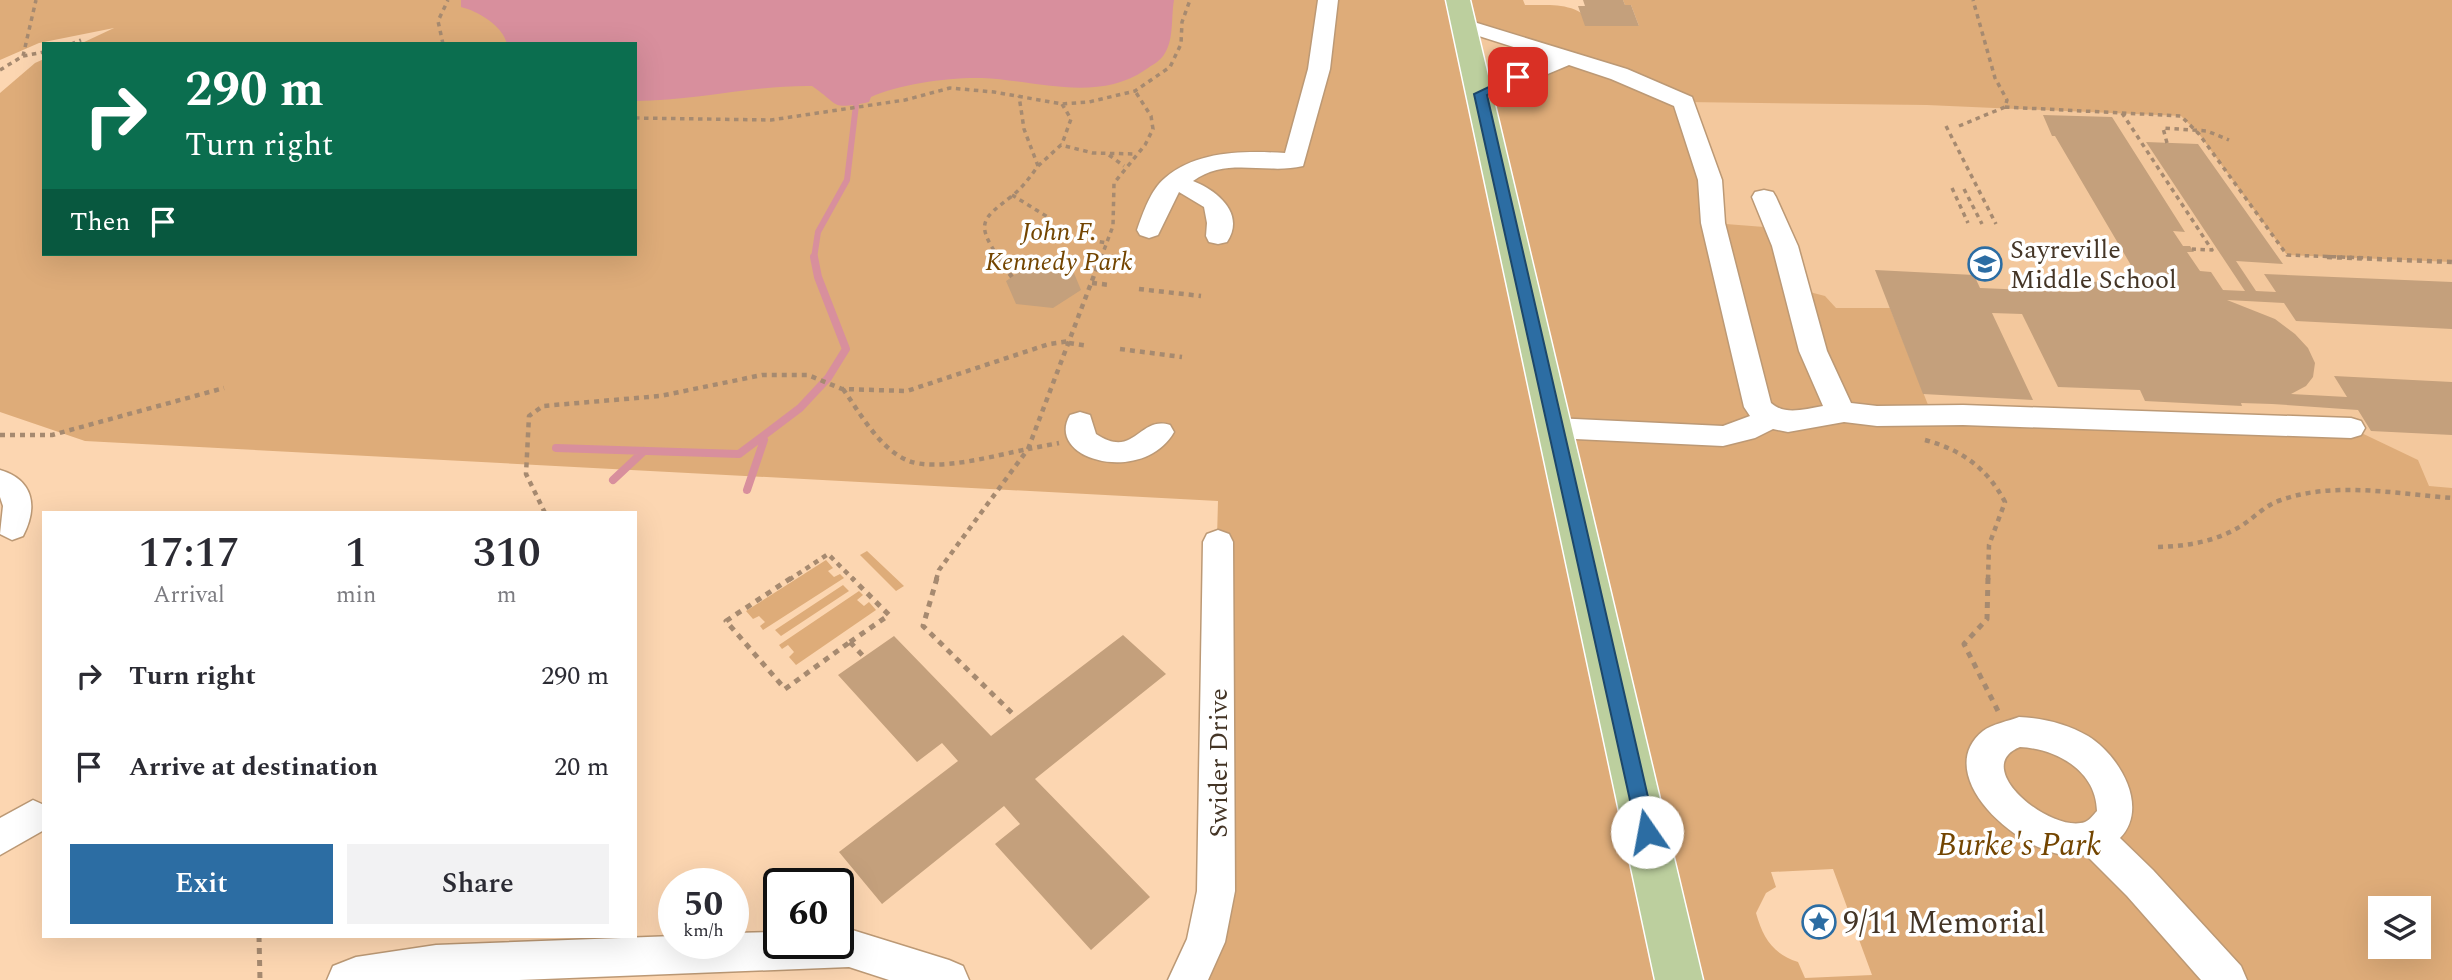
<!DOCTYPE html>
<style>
:root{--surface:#fff;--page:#f2f2f3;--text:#2b2b33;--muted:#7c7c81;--accent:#2c6da3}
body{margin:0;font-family:Spectral,serif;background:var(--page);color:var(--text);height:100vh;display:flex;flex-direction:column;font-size:26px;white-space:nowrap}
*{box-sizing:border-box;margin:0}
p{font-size:23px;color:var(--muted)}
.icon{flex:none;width:38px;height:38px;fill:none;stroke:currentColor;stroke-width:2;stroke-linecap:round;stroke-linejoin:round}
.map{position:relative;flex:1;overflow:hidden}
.side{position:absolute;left:42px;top:511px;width:595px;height:427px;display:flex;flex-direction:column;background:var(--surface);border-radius:0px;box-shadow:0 7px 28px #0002}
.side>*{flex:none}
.guide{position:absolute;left:42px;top:42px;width:595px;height:214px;border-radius:0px;box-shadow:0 7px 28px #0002;background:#0b6e4f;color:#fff;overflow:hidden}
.fabs{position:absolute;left:2368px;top:896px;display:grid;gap:14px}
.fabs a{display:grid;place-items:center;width:63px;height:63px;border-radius:0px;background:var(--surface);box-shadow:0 7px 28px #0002;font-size:35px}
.speed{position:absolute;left:658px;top:868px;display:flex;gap:14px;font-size:35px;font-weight:700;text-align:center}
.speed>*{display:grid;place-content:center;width:91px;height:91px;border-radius:50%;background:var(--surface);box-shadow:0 7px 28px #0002;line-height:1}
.speed small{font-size:18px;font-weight:400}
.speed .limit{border:4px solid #111;border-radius:10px;background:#fff;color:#111}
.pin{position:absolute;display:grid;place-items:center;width:60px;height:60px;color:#fff;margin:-30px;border-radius:14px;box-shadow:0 4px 10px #0006}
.me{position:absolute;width:77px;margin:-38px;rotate:348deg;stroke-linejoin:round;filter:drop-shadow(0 0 5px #0008)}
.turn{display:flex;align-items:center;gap:24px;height:147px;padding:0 28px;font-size:32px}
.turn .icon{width:91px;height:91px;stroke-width:2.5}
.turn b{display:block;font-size:49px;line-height:60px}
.then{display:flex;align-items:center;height:66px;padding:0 28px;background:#0003;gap:14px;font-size:26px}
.eta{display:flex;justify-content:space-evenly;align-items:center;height:119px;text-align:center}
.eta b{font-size:42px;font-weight:600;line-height:49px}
.action{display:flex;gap:14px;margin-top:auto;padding:14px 28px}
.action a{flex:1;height:80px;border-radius:0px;background:var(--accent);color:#fff;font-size:28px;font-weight:600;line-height:80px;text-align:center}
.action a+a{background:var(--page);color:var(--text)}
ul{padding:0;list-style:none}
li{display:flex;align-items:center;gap:21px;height:91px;padding:0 28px}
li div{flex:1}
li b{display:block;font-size:26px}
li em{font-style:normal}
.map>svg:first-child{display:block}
.built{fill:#f3c89d}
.green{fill:#deac79;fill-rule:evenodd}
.water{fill:#d88f9d}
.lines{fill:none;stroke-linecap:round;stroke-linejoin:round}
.stream-far1{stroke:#d88f9d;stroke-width:6}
.stream{stroke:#d88f9d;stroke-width:8}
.building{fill:#c4a07c}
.minor-casing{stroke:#bc9975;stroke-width:3}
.major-casing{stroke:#fff;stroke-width:3}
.path-far2{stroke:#a68a70;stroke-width:3.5;stroke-dasharray:4.5 4.5;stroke-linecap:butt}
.path-far1{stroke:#a68a70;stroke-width:4.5;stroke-dasharray:5 5;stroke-linecap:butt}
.path{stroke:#a68a70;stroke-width:5;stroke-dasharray:6 6;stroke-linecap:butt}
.minor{fill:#fff;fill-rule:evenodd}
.major{fill:#bccf9e;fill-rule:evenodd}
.route{fill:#2c6da3;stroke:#1d476a;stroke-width:2}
.labels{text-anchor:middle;stroke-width:7;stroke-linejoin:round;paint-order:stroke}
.park-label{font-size:26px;font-style:italic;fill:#734500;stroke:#fff}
.poi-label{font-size:26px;fill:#443526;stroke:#fff;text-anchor:start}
.street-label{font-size:26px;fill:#443526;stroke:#fff}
.near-park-label{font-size:32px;font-style:italic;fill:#734500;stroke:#fff}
.near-poi-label{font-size:32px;fill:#443526;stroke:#fff;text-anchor:start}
</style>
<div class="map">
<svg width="2452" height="980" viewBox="0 0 2452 980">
<rect width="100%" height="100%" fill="#fcd6b1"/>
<path class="built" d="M2452,0V490L1561,458L1462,18L1674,64Z"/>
<path class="green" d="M0,0H1523L1525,5C1554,5 1578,2 1595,26H1639L1631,5H1625L1623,0H2452V262L2287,255L2199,134L2181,116L1927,105L1685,102L1713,223L1777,228L1798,289L1825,296L1836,308H1890L1932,415L2351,428L2418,460L2429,486L2452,488V980H1188L1206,942L1218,501L85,441L0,412V93L35,63L44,59V254H635V44H80L114,28L39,43L0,60ZM1464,25L1566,59L1480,93ZM1833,869L1872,975L1805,978L1798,962C1773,954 1763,938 1756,913L1766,893L1776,887L1771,872ZM2380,908H2418V947H2380Z
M867,551L904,586L896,591L860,555Z
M826,560L833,568L828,571L834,577L840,574L844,578L763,630L760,626L765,622L759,616L753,619L746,611Z
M843,585L849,591L781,636L775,630Z
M859,591L863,595L857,600L864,606L869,602L876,610L796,665L789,657L794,652L788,645L782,649L779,645Z"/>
<path class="water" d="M461,0H1174C1171,16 1174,39 1165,53C1161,61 1152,65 1145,70C1097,103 1034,80 982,78C950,77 899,84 871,97L869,102C830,110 841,106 812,86C752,85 695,101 635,101V44H507C503,26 478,11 461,7Z"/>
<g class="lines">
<path class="stream-far1" d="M814,258L818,232L847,180L856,105"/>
<path class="stream" d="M556,448L739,454L800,408L828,378L846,349L818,277L814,257
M613,480L644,451
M747,490L764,440"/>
</g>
<path class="building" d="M1583,0H1623L1625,5H1631L1639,26H1585L1578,6H1585Z
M2043,115L2112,117L2185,232L2173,231L2183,246H2190L2194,252H2187L2200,271L2211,272L2223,290L2245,291L2146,142L2198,144L2283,264L2236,261L2256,291L2276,292L2264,274L2452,282V329L2296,321L2284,303L2227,300L2275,319L2295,334L2308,348L2315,363L2313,377L2306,386L2291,394L2347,397L2334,376L2452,382V435L2371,431L2358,410L2272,404L2241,403L2242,406L2145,401L2140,390L2058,387L2022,314L1992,313L2033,400L1923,394L1875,270L1974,275L1980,288L2074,292L2085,291L2080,281L2142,284L2055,136H2052Z
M1032,263L1071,266L1081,290L1053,308L1016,304L1006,281Z
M1123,635L1166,674L1035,779L1150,897L1091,950L995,844L1020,824L1004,806L882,904L839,852L958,761L942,743L917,762L838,675L894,636L991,736Z"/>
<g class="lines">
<defs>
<path id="minor" d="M1318,0H1338L1330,69L1303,166C1266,175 1227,156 1193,181C1216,190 1246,213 1227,242L1218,244L1209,242L1206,236L1207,223L1204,207L1179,192L1158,235L1149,238L1140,235L1137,230C1143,213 1151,189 1165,178C1198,150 1245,151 1285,153L1308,69Z
M1464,19L1627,69L1692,97L1722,180L1725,223L1771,403C1786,416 1804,409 1823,406L1799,351L1772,246L1752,197L1755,192L1764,190L1773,192L1776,197L1798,246L1827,351L1851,403L1877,406L1963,405L2351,418L2361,421L2365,428L2361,435L2351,438L1963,425L1877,426L1844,422L1788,432L1773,429L1755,438L1723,446L1554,438L1544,435L1540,428L1544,421L1554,418L1723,426L1750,416L1744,407L1701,223L1698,180L1674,106L1611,79L1569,65L1488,99H1472L1469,94L1472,89L1548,58L1457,29L1454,25L1457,21Z
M1080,412L1090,415L1096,434C1135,460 1139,415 1170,425L1174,432C1143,486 1044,460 1070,415Z
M0,470C34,480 38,507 23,536L12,540L0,534L3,506L0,497Z
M1218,530L1229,534L1233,542L1235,891L1225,942L1208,980H1168L1187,939L1197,891L1203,542L1207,534Z
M2019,717C2043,718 2067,724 2088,736C2119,755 2150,807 2120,838L2153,870L2241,966L2247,980H2201L2127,896L2086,855C2031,867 1926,777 1983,731C1992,724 2009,721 2019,717ZM2020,747C2056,749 2096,770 2097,811C2093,815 2090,820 2085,822C2051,834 1969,767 2020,747Z
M33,800L44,805V830L0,855V818Z
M838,929H849L949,960L963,966L969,980H889L849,967L519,980H327L333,966L356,957L436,945L674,936V943H733V933L779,932V943H838Z"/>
<path id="major" d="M1446,0H1470L1703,980H1655Z"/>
</defs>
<use href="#minor" class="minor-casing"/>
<use href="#major" class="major-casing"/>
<path class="path-far2" d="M71,44L81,40
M443,44L438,21L448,0
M23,56L44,52
M0,70L23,56L36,0
M1062,104L1071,119L1062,144
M2005,107L2181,116L2199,134L2287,255L2369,258
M2122,113L2212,250L2192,249
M635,118L771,120L905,100L950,88L994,92L1062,104L1089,102L1135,91L1170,67L1181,44L1182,22L1190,0
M1946,126L1996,224
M1959,126L2005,107L2007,100L1995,78L1973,0
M2167,143L2163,128L2207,131L2229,140
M1109,155L1124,166
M1038,166L1061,145L1093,153L1136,154
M1952,188L1968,223
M1964,189L1982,224
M1012,195L1051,219
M1082,239L1107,243
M999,258C975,223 982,219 1012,196C1023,187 1030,177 1038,166L1024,129L1019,96
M1101,258L1113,226L1114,183L1145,145L1153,129L1151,116L1135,91"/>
<path class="path-far1" d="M998,257L1012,277
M2327,257L2452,262
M1092,283L1110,285
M1139,289L1201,296
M1069,343L1088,346
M1120,349L1182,357
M843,389C860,413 880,450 909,461C938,472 997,455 1028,449L1101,257
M0,435H52L224,388
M1925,440C1962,450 1987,468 2005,502L1989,545L1988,580
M545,513L526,474L529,416L543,406L660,396L762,375H808L842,389L907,391L1049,344L1070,341
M2158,547C2187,546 2215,542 2241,526C2254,518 2265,505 2281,500C2334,481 2398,494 2452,498
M789,580L828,554L854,580
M936,580L939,570L1028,449L1059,443"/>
<path class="path" d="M791,578L726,621L785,689L850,642
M937,578L923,626L1016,717
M1988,578L1987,619L1964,644L1999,713
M850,642L864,657
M850,642L889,615L852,578
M259,936L260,980"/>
<use href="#minor" class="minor"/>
<use href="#major" class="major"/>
</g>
<path class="route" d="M1514,75L1524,77L1487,95L1656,832L1653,838L1647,841L1640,838L1637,832L1474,94Z"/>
<defs>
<symbol id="school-ring" viewBox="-11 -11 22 22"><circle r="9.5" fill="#fff" stroke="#2c6da3" stroke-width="1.5"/><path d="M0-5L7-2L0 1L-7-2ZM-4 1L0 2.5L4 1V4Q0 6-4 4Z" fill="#2c6da3"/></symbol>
<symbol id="sight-ring" viewBox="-11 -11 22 22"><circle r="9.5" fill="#fff" stroke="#2c6da3" stroke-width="1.5"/><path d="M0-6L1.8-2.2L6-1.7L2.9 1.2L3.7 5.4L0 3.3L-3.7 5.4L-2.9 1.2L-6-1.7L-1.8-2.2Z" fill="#2c6da3"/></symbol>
</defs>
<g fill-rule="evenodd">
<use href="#school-ring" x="1966" y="245" width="38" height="38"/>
<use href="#sight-ring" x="1800" y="903" width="38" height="38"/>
</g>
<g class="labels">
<g class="park-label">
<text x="1059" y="240">John F.<tspan x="1059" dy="30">Kennedy Park</tspan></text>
</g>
<g class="poi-label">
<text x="2010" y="258">Sayreville<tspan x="2010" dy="30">Middle School</tspan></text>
</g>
<g class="street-label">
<text transform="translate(1218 763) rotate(-90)" y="9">Swider Drive</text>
</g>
<g class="near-park-label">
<text x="2019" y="855">Burke's Park</text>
</g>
<g class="near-poi-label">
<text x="1843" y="933">9/11 Memorial</text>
</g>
</g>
</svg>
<div class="fabs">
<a><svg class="icon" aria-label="layers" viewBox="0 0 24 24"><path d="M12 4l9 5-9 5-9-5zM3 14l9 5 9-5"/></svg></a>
</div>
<div class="speed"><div>50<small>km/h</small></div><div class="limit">60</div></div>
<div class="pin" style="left:1518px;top:77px;background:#d93025"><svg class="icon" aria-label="arrive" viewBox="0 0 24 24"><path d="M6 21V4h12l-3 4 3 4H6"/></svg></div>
<svg class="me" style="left:1647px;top:832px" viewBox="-20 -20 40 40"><circle r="19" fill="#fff"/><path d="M0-13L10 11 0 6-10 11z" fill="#2c6da3"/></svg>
<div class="guide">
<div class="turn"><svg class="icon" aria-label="right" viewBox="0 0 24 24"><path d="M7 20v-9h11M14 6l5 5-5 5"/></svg><div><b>290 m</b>Turn right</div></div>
<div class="then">Then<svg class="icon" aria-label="arrive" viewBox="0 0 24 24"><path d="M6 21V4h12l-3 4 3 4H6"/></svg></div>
</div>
<section class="side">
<div class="eta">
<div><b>17:17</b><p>Arrival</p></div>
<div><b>1</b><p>min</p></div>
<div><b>310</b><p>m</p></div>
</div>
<ul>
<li><svg class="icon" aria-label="right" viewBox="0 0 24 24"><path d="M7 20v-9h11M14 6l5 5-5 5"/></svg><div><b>Turn right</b></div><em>290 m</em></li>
<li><svg class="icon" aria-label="arrive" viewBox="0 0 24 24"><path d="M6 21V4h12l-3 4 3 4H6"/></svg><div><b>Arrive at destination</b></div><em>20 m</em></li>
</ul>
<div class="action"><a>Exit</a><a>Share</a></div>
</section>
</div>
